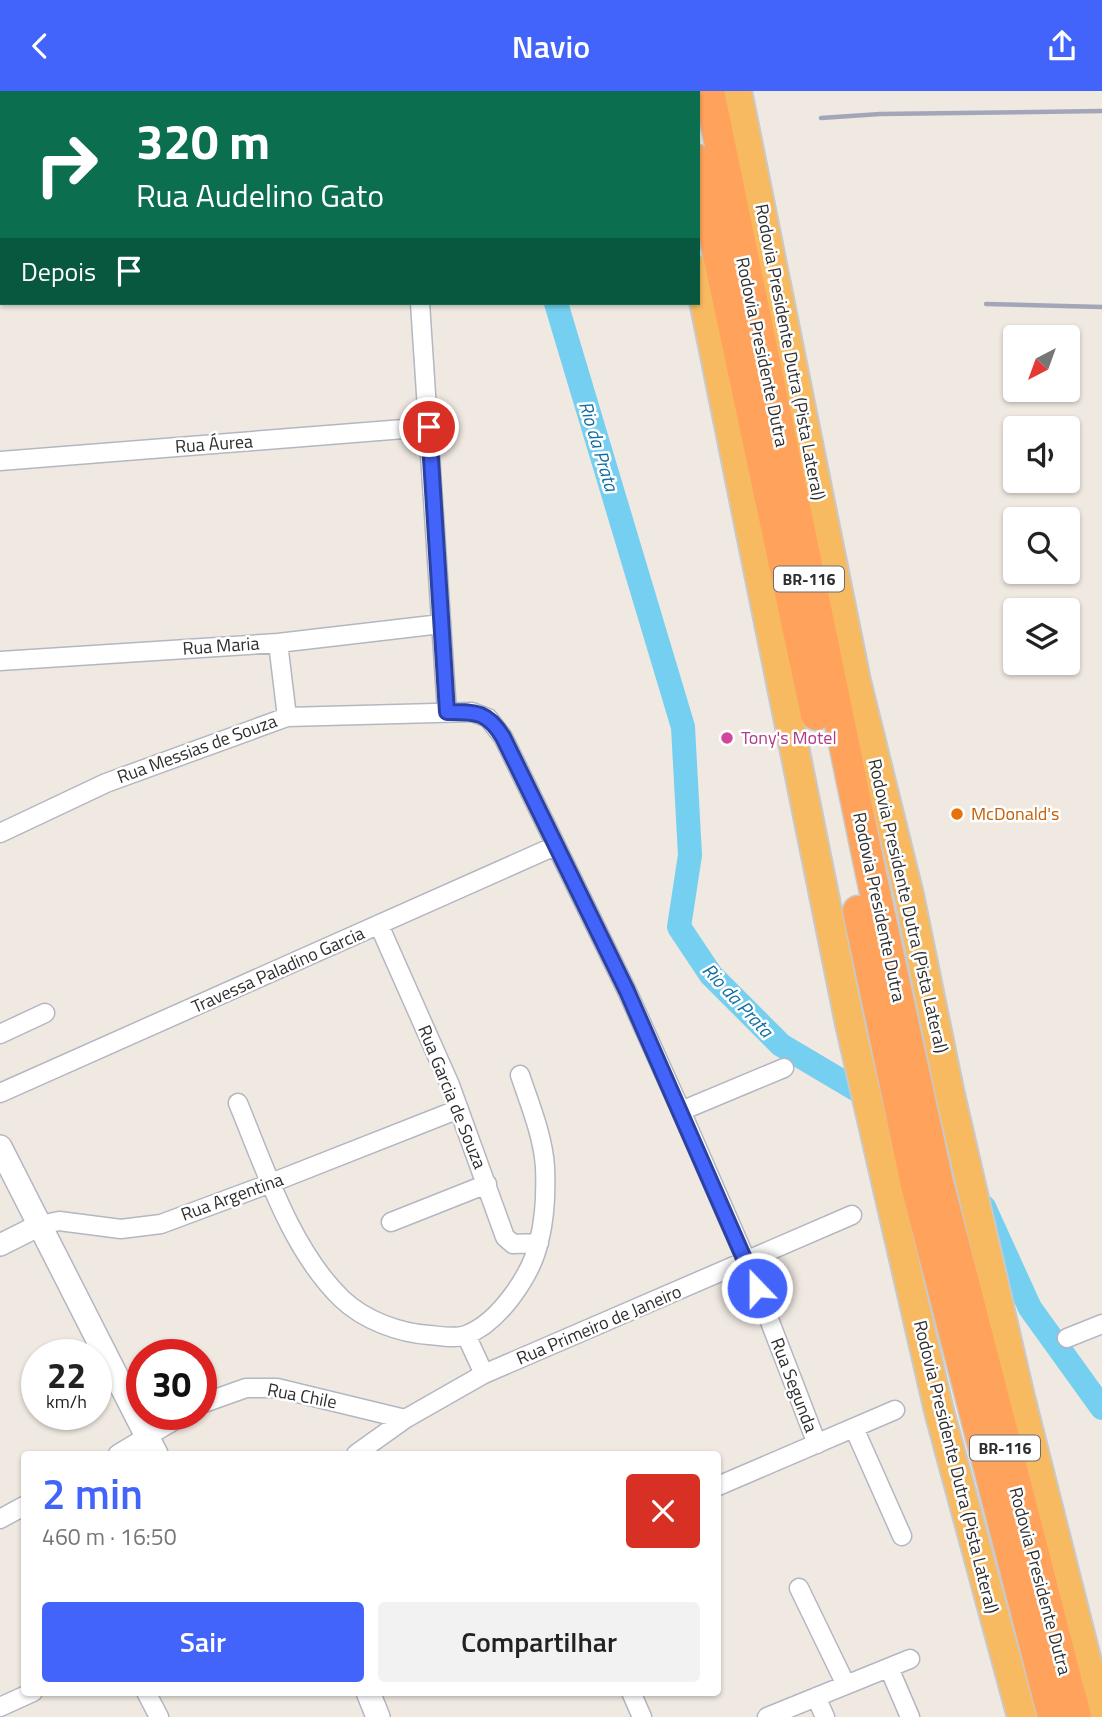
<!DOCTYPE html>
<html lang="pt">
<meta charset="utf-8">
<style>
:root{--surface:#fff;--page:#f2f2f2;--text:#222;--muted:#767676;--accent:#4264fb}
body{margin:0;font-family:"Titillium Web",sans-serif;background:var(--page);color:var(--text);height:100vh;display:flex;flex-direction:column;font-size:26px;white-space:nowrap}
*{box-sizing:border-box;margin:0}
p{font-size:23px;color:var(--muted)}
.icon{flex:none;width:38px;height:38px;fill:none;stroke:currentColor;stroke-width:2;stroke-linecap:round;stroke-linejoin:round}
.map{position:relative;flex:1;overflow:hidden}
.details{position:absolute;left:21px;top:1360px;width:700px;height:245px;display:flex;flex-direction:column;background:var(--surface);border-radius:7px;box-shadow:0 2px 5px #0004}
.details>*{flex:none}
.banner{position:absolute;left:0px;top:0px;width:700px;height:214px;box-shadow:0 2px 5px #0004;background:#0b6e4f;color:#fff;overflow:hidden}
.needle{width:46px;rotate:221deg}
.tools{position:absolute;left:1003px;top:234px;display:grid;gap:14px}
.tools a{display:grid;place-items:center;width:77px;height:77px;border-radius:7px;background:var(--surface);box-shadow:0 2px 5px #0004;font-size:35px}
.speed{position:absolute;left:21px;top:1248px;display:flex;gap:14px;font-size:35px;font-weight:700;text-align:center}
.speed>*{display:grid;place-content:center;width:91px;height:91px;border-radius:50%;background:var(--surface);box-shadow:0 2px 5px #0004;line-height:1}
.speed small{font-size:18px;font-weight:400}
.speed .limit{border:10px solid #d22;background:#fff;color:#111}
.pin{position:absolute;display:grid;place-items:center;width:60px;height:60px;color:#fff;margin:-30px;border:4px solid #fff;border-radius:50%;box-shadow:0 2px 7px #0007}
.me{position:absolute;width:77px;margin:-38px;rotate:338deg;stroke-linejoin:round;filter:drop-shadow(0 0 5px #0008)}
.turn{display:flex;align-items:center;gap:24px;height:147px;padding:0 21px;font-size:32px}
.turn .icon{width:91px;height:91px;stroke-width:2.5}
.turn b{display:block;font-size:49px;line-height:60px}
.then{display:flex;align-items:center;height:66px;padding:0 21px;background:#0003;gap:14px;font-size:26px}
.round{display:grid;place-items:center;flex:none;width:74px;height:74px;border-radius:7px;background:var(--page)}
.head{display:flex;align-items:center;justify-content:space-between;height:119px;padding:0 21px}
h1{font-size:42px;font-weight:600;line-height:52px;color:var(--accent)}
.action{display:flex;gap:14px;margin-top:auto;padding:14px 21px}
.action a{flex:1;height:80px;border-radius:7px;background:var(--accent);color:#fff;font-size:28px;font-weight:600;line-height:80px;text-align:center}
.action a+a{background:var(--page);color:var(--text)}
header{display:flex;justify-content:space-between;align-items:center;height:91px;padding:0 21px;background:var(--accent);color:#fff;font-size:32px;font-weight:600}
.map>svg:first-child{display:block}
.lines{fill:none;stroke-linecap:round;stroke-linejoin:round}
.river{stroke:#75cff0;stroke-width:24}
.minor-casing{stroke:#b4b7c1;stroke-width:21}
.tertiary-casing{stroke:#b4b7c1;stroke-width:24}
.secondary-casing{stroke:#b4b7c1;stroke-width:26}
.trunk-casing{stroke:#c9c9c9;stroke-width:32}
.motorway-casing{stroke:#c9c9c9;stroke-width:33}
.minor{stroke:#fff;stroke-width:18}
.tertiary{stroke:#fff;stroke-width:21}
.secondary{stroke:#fff;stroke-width:23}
.trunk{stroke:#f8ba60;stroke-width:28}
.motorway{stroke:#ffa35c;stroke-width:30}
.rail{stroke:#a3a6b8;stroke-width:4.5}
.route-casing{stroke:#2b41a3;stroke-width:18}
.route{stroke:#4264fb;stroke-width:12}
.hotel-dot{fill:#d1479c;stroke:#fff;stroke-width:2.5}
.food-dot{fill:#e8710a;stroke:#fff;stroke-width:2.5}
.labels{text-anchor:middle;stroke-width:5;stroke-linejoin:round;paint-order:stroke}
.shield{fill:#fff;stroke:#6d6d6d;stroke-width:2}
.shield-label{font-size:16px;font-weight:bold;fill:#2e2e2e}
.street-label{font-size:18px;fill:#2e2e2e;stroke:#fff}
.hotel-label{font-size:18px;fill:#b23c85;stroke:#fff;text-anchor:start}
.food-label{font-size:18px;fill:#c56008;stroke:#fff;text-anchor:start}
.water-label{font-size:19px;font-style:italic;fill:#0d6fa3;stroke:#fff}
</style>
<header><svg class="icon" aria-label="back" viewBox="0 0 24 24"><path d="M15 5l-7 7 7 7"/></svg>Navio<svg class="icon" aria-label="share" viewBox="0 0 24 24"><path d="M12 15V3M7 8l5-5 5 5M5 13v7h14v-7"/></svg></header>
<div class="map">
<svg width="1102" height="1626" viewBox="0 0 1102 1626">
<rect width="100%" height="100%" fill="#efe9e1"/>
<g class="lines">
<path class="river" d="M498,0L499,2
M556,212L683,636L690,764L679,836L711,884L781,954L862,1002L878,1009
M984,1116L1030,1217L1102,1317"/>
<defs>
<path id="minor" d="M5,0V2
M63,0V2
M120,0V2
M180,0V2
M232,0V2
M0,20H2
M420,212L447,621
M0,370L429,336
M278,552L287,626
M0,570L278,552L441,533
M0,742L106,692L287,626L472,621L488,627L503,646L627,900L681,1020L747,1171L817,1353
M379,834L450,994L505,1146L513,1153L539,1152
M0,943L45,922
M0,1002L555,755
M238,1012C265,1077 291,1159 342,1208C364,1229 399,1242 429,1244C441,1245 455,1248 466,1244C499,1232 532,1183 539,1150C545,1127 546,1100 545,1076C543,1045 530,1014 520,984
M681,1020L784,977
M391,1131L487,1093
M40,1134L59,1130L121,1138L161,1133L271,1092L459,1018
M466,1244L484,1283
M1067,1247L1102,1233
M201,1313L246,1297H277L405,1328
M854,1337L902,1445
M118,1363L185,1323
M356,1363L405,1328L484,1283L852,1124
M718,1395L895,1319
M0,1428L24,1415
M799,1497L846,1594
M889,1577L910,1626
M146,1601L159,1626
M631,1601L642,1626
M816,1606L825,1626
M0,1616L33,1601
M767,1626L910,1568"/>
<path id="tertiary" d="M0,174H2
M0,1154L40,1134"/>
<path id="secondary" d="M0,1056L156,1363
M368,1601L378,1626"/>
<path id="trunk" d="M661,0V2
M737,0L856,590L909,804L949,999L1019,1302L1101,1626
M698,180L850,933L939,1320L1022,1626"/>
<path id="motorway" d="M684,0V2
M709,0L870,778L937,1087L1076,1626
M698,69L816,624
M858,820L916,1094L1053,1626"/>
</defs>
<use href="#minor" class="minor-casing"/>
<use href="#tertiary" class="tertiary-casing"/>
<use href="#secondary" class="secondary-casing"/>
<use href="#trunk" class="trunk-casing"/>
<use href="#motorway" class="motorway-casing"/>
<use href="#minor" class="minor"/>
<use href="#tertiary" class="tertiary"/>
<use href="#secondary" class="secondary"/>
<use href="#trunk" class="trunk"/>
<use href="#motorway" class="motorway"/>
<path class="rail" d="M821,27L880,23L1102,20
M986,213L1102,216"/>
</g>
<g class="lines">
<defs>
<path id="route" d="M429,336L447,621C476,621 487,620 503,646L627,900L757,1197"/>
</defs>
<use href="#route" class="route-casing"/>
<use href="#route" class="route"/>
</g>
<circle class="hotel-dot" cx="727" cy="647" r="7"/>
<circle class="food-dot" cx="957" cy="723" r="7"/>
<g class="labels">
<g class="shield">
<rect x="774" y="475.5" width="70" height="25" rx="5"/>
<rect x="970" y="1344.5" width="70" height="25" rx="5"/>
</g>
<g class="shield-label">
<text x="809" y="494">BR-116</text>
<text x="1005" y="1363">BR-116</text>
</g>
<g class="street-label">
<text transform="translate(762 261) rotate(78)" y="6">Rodovia Presidente Dutra</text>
<text transform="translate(790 261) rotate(79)" y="6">Rodovia Presidente Dutra (Pista Lateral)</text>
<text transform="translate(214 353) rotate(-4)" y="6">Rua Áurea</text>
<text transform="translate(221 555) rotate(-4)" y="6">Rua Maria</text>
<text transform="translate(197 658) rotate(-20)" y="6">Rua Messias de Souza</text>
<text transform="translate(908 815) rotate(77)" y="6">Rodovia Presidente Dutra (Pista Lateral)</text>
<text transform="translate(879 816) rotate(78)" y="6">Rodovia Presidente Dutra</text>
<text transform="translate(278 879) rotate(-24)" y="6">Travessa Paladino Garcia</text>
<text transform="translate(452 1006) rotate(68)" y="6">Rua Garcia de Souza</text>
<text transform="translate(232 1106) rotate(-20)" y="6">Rua Argentina</text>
<text transform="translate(599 1234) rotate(-23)" y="6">Rua Primeiro de Janeiro</text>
<text transform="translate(794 1294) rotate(69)" y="6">Rua Segunda</text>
<text transform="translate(302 1305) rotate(11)" y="6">Rua Chile</text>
<text transform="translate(956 1376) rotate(76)" y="6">Rodovia Presidente Dutra (Pista Lateral)</text>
<text transform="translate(1040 1490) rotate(75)" y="6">Rodovia Presidente Dutra</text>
</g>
<g class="hotel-label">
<text x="741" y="653">Tony's Motel</text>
</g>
<g class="food-label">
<text x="971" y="729">McDonald's</text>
</g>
<g class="water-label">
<text transform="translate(599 355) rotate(73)" y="7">Rio da Prata</text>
<text transform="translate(738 909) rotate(47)" y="7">Rio da Prata</text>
</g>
</g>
</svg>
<div class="tools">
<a><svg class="needle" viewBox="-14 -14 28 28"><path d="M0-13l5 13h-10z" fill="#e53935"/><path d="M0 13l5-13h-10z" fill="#767676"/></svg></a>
<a><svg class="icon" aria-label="sound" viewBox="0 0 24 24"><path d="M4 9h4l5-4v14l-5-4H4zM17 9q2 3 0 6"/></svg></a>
<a><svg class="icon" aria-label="search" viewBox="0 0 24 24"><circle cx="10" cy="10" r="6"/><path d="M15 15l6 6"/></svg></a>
<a><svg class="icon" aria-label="layers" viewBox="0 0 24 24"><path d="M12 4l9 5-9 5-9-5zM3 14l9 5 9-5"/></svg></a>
</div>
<div class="speed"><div>22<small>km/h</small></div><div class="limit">30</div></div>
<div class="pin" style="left:429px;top:336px;background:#d93025"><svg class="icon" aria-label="arrive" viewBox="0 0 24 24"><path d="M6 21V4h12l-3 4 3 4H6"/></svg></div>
<svg class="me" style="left:757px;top:1197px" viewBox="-20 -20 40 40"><circle r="17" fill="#4264fb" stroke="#fff" stroke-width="3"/><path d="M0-11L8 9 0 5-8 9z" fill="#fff"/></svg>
<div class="banner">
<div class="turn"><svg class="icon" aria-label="right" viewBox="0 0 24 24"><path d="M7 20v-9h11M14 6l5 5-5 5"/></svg><div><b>320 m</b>Rua Audelino Gato</div></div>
<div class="then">Depois<svg class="icon" aria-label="arrive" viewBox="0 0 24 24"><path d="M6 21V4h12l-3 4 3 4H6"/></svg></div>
</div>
<section class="details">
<div class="head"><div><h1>2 min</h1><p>460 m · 16:50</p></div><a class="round" style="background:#d93025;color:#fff"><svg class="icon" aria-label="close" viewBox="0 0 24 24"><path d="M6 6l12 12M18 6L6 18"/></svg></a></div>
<div class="action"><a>Sair</a><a>Compartilhar</a></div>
</section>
</div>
